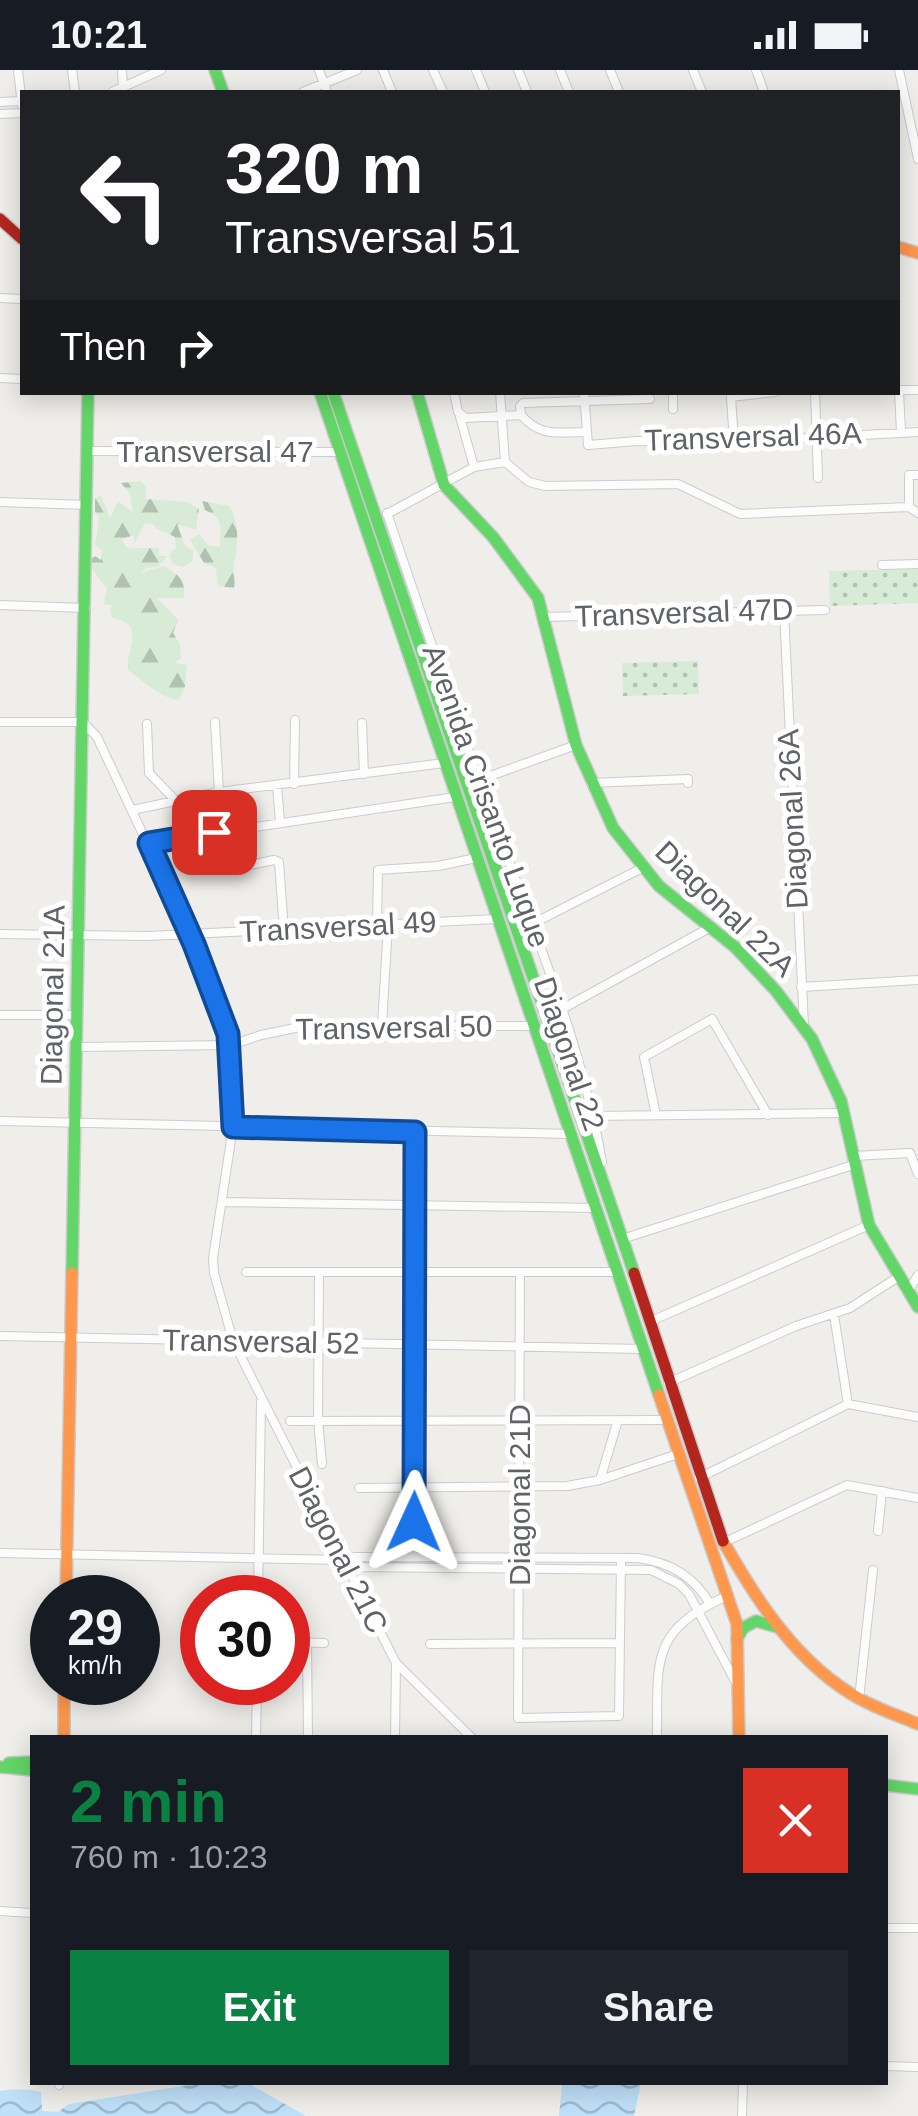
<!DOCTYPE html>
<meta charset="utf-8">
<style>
:root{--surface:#171b24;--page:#20242c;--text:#f1f3f6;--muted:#9ea1a6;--accent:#0b8043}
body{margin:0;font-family:Arial,sans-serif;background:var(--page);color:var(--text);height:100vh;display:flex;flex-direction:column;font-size:38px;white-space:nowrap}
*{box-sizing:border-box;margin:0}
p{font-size:32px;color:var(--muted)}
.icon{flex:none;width:55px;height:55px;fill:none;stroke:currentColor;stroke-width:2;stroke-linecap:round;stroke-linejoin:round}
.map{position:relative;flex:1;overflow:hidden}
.details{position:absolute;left:30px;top:1665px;width:858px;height:350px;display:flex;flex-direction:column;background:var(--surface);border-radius:0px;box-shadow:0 5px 25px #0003}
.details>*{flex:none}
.banner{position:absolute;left:20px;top:20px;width:880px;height:305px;border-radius:0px;box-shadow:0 5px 25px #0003;background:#202124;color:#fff;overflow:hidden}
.speed{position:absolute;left:30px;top:1505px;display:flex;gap:20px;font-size:50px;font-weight:700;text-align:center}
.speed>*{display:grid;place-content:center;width:130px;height:130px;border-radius:50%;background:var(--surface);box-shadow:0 5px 25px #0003;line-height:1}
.speed small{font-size:25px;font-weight:400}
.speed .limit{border:15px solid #d22;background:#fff;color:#111}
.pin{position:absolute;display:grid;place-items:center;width:85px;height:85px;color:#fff;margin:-42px;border-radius:20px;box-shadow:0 5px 15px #0006}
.me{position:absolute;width:110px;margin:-55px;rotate:1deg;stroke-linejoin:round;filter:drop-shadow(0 0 8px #0008)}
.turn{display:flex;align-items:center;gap:35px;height:210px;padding:0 40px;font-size:45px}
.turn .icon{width:130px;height:130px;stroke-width:2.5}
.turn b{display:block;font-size:70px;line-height:85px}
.then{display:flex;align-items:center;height:95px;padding:0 40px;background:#0003;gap:20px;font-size:38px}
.round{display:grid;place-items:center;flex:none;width:105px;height:105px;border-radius:0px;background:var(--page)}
.overview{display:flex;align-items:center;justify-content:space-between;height:170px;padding:0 40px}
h1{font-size:60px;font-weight:700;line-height:75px;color:var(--accent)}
.primary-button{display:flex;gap:20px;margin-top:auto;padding:20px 40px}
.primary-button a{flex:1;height:115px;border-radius:0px;background:var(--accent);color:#fff;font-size:40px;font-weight:700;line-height:115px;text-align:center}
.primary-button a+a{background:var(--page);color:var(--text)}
.status{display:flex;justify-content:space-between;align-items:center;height:70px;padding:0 50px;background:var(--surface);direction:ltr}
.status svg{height:28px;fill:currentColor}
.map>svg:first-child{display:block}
.forest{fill:url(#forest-firs)}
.park{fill:url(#park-dots)}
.water{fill:url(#water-waves)}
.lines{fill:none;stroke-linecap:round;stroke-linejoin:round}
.street-casing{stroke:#cbcccc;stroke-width:10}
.fast-casing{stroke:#cacacb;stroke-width:14}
.slow-casing{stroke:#cacacb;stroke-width:14}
.jam-casing{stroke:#cacacb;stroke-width:14}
.street{stroke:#fdfcfc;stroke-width:8}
.fast{stroke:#63d668;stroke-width:11}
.slow{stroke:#ff974d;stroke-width:11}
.jam{stroke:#b3261e;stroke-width:11}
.route-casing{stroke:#114b97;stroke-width:25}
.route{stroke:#1a73e8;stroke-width:18}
.labels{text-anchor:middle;stroke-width:10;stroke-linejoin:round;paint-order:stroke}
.street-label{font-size:30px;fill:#5f6368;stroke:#fff}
</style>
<div class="status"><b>10:21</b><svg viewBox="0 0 49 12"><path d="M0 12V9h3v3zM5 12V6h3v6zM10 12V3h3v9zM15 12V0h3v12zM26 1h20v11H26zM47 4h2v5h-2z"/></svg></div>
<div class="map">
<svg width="918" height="2046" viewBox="0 0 918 2046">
<defs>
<pattern id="forest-firs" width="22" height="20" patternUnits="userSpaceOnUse" patternTransform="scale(2.5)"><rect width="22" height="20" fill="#d8ebd6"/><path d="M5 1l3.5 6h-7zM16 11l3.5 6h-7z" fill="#b2c2b1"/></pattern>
<pattern id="park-dots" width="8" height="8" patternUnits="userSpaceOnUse" patternTransform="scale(2.5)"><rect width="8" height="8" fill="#d8ebd6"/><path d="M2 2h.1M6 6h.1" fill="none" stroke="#b2c2b1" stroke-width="1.8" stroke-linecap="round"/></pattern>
<pattern id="water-waves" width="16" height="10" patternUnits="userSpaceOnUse" patternTransform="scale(2.5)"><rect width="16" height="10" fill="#bfe0f9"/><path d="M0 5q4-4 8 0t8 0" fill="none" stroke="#9eb9cd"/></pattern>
</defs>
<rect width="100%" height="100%" fill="#efeeea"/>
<path class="forest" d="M141,411L146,417V429L187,432L199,439L196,460L177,454L185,476L193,480V491L183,497L173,494L169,484L176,478L175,467L157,459L153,454L145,453L134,474V465L122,469L126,477C138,480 151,476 159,479V486H167L158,497L146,498L141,503L163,496C179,504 186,510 184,528H157L178,550L173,563L180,574L181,588L174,593L187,595L185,616L179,630C162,629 143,611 128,600C125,580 148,554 112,548L110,539L113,536L104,534L107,519L90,496V490L95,486L101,490L102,480L95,475L99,448L95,442V429L101,425L110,448L118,431L133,442L130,424L121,413Z
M202,431L229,436C240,453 238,475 234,493C232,501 236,509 234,518L218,516L216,498L204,493L190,470L199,464L208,475L220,477C220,457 225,449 205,440Z"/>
<path class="park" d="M918,499V533L830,536L829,501Z
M698,591L699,624L623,626L622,593Z"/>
<path class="water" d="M202,2013H248L306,2046H0V2021C16,2019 25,2018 41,2022L42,2041L58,2042L69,2034Z
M565,2013H641L634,2046H559L562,2014Z"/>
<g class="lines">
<defs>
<path id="street" d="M18,0L22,35
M72,0L75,22
M122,0L123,17
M319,0L327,22
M383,0L392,22
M433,0L443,22
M476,0L485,22
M518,0L527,22
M560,0L569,22
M610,0L619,22
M693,0L702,22
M756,0L764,22
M899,0L918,89
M112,22L161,0
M303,22L357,0
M0,32L20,31
M0,44L22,43
M0,228L22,229
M0,308L22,309
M898,320H918
M899,321L901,362
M454,322L458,342L466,348L521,345L520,336L523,333L650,329
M500,322L505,392L529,412L545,416L678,414L740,444L909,437
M584,322L588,375L637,371L734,372L918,362
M673,322V339
M815,322L818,408
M521,345C541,368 559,362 586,362
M460,347L474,397
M734,372L731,327L775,322
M89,381L340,382
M918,405H909V437L918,443
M0,432L87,435
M387,443C423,549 458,655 497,759C537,869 582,976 602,1092
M387,444L474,397L505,392
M882,495L918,494
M0,535L86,538
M784,541L804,956
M543,547L825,540
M0,652H83L97,667L190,864L231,975L233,1057L213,1188L214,1203L233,1271L396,1593L472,1668
M215,652L219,722
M362,653L364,704
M147,654L149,703L177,732
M479,710L576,675
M591,713L688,709V713
M294,714L295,650
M277,716L280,751
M132,740L219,722L444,693
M149,773L455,727
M235,798L274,790L279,792L284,861
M532,854L642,798
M377,855L378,800L438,796L476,788
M0,864L148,866L497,849
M801,917L918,910
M564,938L709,858
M0,945H78
M382,955L388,855
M77,977L231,975L261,965L305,956H533
M656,1045L644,987L712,949L768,1045
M594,1046L844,1043
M0,1051L570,1064
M853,1086L910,1083L918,1104
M223,1132L595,1138
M622,1169L853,1095
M246,1202H617
M520,1202L518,1648L619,1646L621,1489
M319,1203L318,1349L322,1394
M908,1222L918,1205
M834,1245L848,1334
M649,1252L869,1155
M0,1266L642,1279
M668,1313L796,1256L850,1238L898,1207
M290,1351L668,1350
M699,1408L848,1334L918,1347
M600,1410L618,1350
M359,1418L567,1416L600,1410L678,1384
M878,1461L882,1421
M723,1473L847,1415L918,1428
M0,1483L343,1490L355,1487L638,1488C669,1492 694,1506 710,1534
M413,1487L415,1062
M343,1490L355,1497L651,1500L679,1514L689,1524L736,1613
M258,1528L261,1332
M288,1572L324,1573
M307,1573L308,1668
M430,1574L620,1573
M859,1629L873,1500
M256,1668L257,1612
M395,1668L396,1593
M657,1668C658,1591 649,1561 727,1526
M0,1841L32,1843
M885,1858H918
M885,1996L918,1997
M59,2015V2012
M742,2046L743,2012"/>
<path id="fast" d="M215,0L223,22
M320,322L659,1325
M333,322L634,1203
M417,322L444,415L493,467L538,528L576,675L613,758L659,816L735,877L776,921L812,969L841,1031L869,1155L918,1237
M72,1203L88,322
M737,1569L743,1558L756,1551L777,1557
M9,1693L32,1692
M0,1697L32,1700
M885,1715L918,1719"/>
<path id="slow" d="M898,177L918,183
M659,1325L737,1554L739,1668
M723,1471C757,1531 798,1595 860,1629C878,1639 899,1646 918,1654
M66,1528L72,1203
M64,1612V1668"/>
<path id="jam" d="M0,149L22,169
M634,1203L723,1471"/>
</defs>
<use href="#street" class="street-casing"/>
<use href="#fast" class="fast-casing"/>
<use href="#slow" class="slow-casing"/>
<use href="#jam" class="jam-casing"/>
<use href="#street" class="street"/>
<use href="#fast" class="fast"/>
<use href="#slow" class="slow"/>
<use href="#jam" class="jam"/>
</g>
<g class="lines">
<defs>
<path id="route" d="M214,762L149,773L194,874L228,964L233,1057L415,1062L414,1452"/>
</defs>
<use href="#route" class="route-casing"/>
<use href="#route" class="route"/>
</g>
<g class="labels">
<g class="street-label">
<text transform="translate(753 367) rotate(-2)" y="10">Transversal 46A</text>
<text x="215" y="392">Transversal 47</text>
<text transform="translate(684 543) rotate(-2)" y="10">Transversal 47D</text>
<text transform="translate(486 726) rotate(70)" y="10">Avenida Crisanto Luque</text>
<text transform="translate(793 749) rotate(-93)" y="10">Diagonal 26A</text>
<text transform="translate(725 839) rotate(44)" y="10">Diagonal 22A</text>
<text transform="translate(338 857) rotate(-3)" y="10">Transversal 49</text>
<text transform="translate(53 925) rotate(-89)" y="10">Diagonal 21A</text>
<text transform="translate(394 958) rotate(-1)" y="10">Transversal 50</text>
<text transform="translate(569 984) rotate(71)" y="10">Diagonal 22</text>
<text transform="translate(261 1272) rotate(1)" y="10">Transversal 52</text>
<text transform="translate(520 1425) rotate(-90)" y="10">Diagonal 21D</text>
<text transform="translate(338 1480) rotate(63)" y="10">Diagonal 21C</text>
</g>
</g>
</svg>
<div class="speed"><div>29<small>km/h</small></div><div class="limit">30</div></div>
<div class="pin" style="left:214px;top:762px;background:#d93025"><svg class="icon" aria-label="arrive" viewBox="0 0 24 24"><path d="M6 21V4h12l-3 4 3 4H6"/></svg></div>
<svg class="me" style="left:414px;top:1452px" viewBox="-20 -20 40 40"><path d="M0-17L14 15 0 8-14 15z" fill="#1a73e8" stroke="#fff" stroke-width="4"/></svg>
<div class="banner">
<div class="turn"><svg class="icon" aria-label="left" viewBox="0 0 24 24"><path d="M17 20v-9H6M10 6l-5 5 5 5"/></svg><div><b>320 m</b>Transversal 51</div></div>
<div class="then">Then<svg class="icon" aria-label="right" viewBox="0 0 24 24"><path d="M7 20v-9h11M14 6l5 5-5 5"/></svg></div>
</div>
<section class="details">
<div class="overview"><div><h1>2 min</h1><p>760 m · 10:23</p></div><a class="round" style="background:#d93025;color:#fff"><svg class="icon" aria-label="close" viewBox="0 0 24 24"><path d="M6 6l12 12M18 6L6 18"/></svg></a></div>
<div class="primary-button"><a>Exit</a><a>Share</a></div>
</section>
</div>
